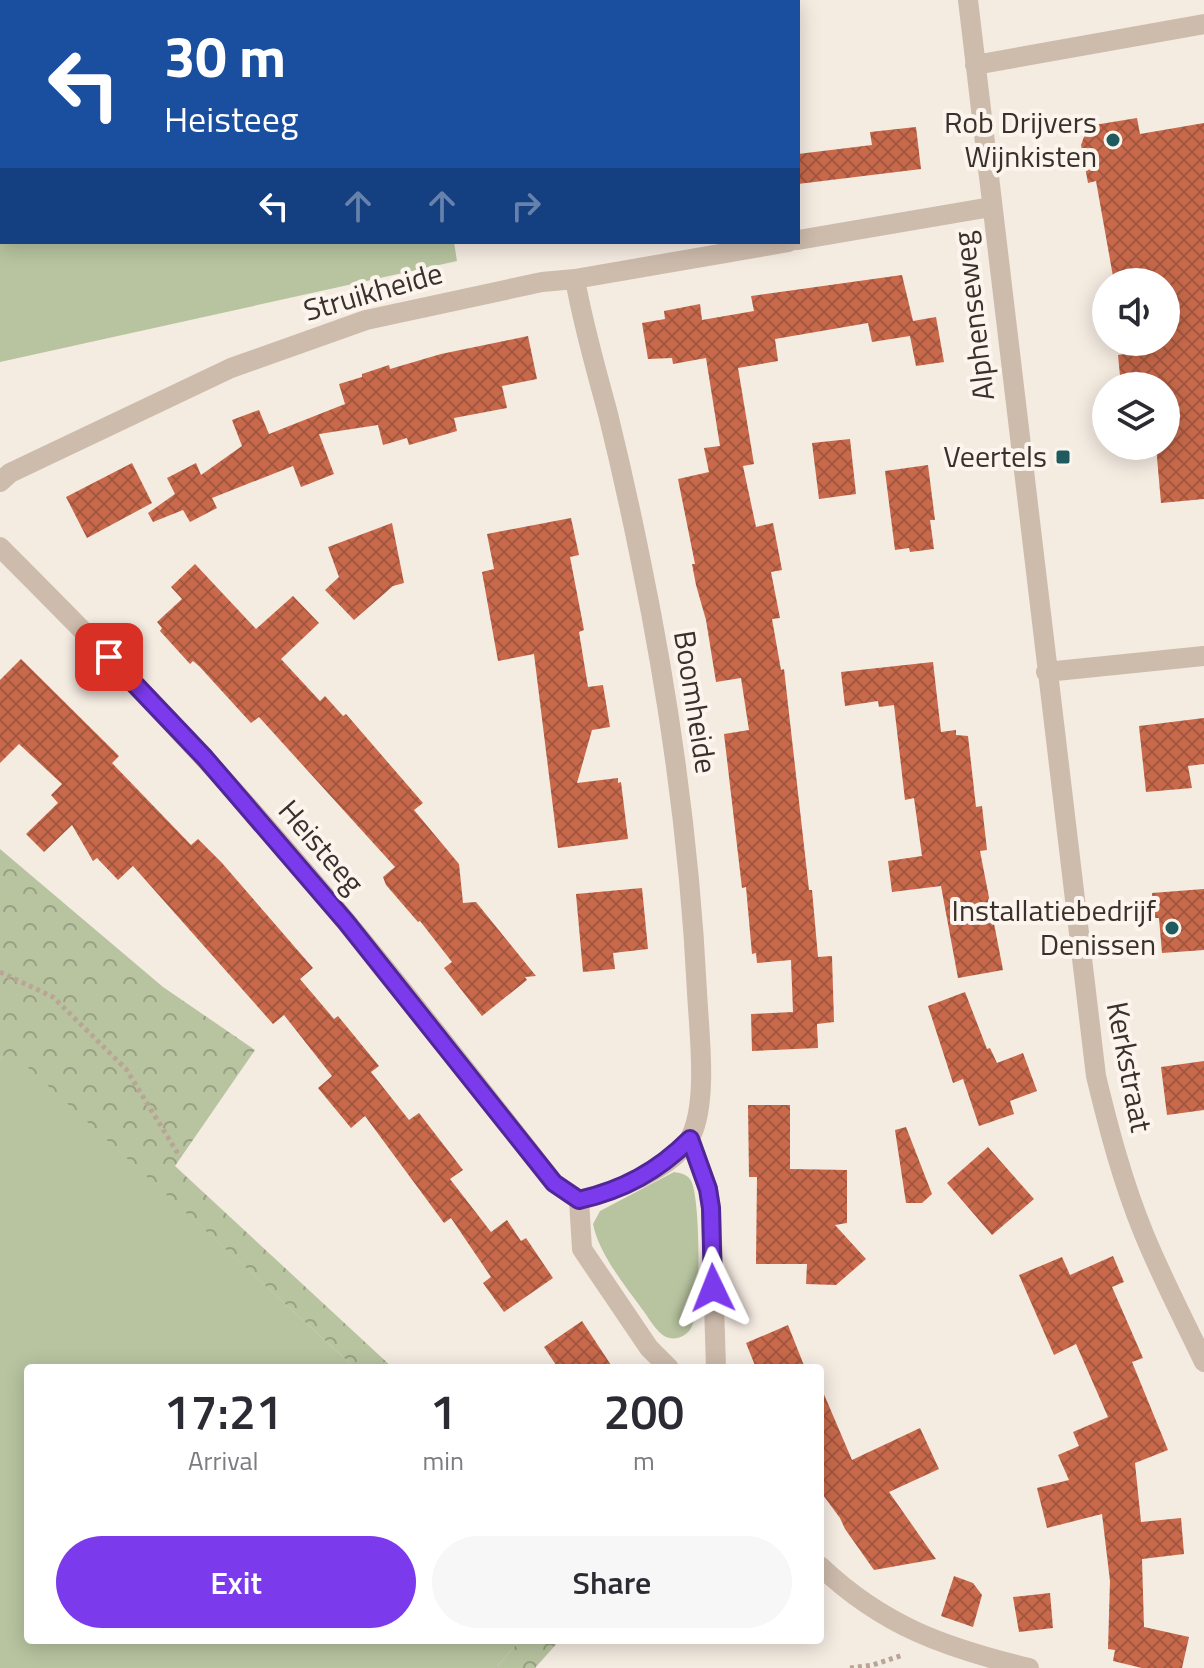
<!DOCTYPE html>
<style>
:root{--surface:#fff;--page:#f7f7f7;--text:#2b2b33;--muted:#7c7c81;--accent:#7c3aed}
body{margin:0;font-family:"Titillium Web",sans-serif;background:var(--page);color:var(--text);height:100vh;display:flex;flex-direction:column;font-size:30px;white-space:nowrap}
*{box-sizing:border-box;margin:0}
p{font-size:26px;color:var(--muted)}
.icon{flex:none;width:44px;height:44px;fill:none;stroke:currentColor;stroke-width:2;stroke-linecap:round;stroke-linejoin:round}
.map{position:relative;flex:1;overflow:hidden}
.side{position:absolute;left:24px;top:1364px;width:800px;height:280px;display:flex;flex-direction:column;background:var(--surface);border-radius:8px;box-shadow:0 4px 20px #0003}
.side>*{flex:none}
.banner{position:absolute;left:0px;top:0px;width:800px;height:244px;box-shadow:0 4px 20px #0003;background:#1a4fa0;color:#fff;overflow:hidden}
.tools{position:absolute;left:1092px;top:268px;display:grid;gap:16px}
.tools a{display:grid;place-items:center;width:88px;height:88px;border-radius:50%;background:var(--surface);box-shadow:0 4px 20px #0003;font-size:40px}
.pin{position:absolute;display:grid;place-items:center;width:68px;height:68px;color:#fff;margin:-34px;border-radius:16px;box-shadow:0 4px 12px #0006}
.me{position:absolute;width:88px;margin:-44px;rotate:358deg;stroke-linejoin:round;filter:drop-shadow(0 0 6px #0008)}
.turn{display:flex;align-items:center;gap:28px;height:168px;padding:0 32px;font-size:36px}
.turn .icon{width:104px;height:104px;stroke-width:2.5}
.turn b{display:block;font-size:56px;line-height:68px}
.lanes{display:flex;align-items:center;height:76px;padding:0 32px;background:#0003;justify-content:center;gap:40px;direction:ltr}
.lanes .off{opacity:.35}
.eta{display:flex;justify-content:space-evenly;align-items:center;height:136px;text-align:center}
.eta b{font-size:48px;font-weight:600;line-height:56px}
.button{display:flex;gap:16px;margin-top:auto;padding:16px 32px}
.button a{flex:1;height:92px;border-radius:48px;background:var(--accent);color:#fff;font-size:32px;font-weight:600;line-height:92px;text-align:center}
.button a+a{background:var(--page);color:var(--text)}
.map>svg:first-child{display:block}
.green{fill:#b8c4a0}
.forest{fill:url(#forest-crowns)}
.building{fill:url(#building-cross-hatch)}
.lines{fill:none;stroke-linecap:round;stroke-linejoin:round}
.path{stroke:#b9a596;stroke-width:5;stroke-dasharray:4 4;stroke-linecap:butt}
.minor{stroke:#cdbbac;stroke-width:20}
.route-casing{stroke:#51269a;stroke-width:20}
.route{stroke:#7c3aed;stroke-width:14}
.poi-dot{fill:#1f5a5e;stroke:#fbf5ee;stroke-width:3}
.labels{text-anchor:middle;stroke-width:8;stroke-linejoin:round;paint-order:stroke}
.poi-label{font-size:30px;fill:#3b302b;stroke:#fbf5ee;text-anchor:end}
.street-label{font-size:30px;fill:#3b302b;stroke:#fbf5ee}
</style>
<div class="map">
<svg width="1204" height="1668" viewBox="0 0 1204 1668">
<defs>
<pattern id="forest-crowns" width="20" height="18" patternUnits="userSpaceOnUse" patternTransform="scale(2)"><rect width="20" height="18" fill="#b8c4a0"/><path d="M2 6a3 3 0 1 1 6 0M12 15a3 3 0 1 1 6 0" fill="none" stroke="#97a083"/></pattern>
<pattern id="building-cross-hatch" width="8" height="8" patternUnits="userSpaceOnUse" patternTransform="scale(2)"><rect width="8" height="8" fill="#c8694b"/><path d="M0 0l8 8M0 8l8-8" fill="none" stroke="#a4573f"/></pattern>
</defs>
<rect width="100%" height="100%" fill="#f4ebe1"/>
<path class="green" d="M0,0H426V2H2V242H454L457,261L0,362Z
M10,1050L355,1368H28V1640H520L496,1668H0V1059Z
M674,1172C680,1173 686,1174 690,1179C701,1193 701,1310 692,1326C688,1336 676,1341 666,1337C656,1332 649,1318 642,1309C624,1284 599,1254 593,1224L600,1211Z"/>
<path class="forest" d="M0,849L163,987L255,1050L175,1166L393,1368H355L10,1051L0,1059Z
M520,1640H560L535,1668H496Z"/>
<path class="building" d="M1137,118L1140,134L1204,123V499L1161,503L1156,446H1166V386H1121L1118,355L1125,354L1122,342H1166V282H1114L1096,181L1088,183L1081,145L1088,126Z
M916,127L921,169L798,184V154L872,145L870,132Z
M902,275L913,321L936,317L944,362L916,366L910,336L872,342L868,323L775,339L778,361L738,368L754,464L743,466L756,527L773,523L782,570L771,572L780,618L772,619L781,670L784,669L809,890H812L818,957L832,956L834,1022L817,1024L818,1048L752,1051L751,1014L793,1012L791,960L757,963L756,953L752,954L746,887L742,888L724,734L749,730L741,678L716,682L706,620L696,585L692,564H695L678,479L709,472L704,448L720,446L706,358L673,364L672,358L648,359L642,323L665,319L664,311L700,304L702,320L754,311L751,296Z
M528,336L537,379L502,386L507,408L454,418L457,431L409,445L407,438L383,445L378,425L319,434L334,474L301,487L293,466L212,498L217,508L190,522L183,510L153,522L148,513L175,494L167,478L196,463L201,475L242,446L232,420L259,410L269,434L345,404L339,384L362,377V374L389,365L390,369L441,354Z
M850,439L856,494L819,499L812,443Z
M132,463L152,503L87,538L66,497Z
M928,465L935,520H930L934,549L910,552L909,548L895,550L885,471Z
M571,518L579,555L570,557L584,630L579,632L588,687L603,685L610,727L592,730L577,783L618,778V783L621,782L628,839L558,848L534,654L498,661L482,572L494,569L487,534Z
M392,523L404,583L393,586L354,620L325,590L339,577L328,547Z
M195,564L256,629L293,596L319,623L281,659L320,701L325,696L343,716L346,714L423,803L414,810L459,864L463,903L476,902L536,976L525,977L527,980L482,1016L444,968L452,962L420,921L418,922L386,885L383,877L395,867L259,717L251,723L199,666L193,661L190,664L160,631L162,628L157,622L182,599L171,587Z
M21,659L119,756L112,763L191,845L198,839L222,863L313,968L300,979L334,1019L338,1016L379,1066L371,1072L409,1120L419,1113L463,1170L450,1179L491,1232L507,1220L521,1241L526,1238L553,1278L504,1312L483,1283L491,1277L451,1218L444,1223L365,1116L351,1128L318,1088L332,1076L284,1015L273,1024L133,866L118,880L97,858L93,861L72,825L44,852L26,834L58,803L51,795L62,784L19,744L0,763V680Z
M933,662L941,732L956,730V735L968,736L976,807L982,806L987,850L980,851L1003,970L958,978L941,886L892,892L888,861L922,856L914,798L905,800L894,705L879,707L878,701L845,706L841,672Z
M1204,718V764L1188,766L1192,788L1146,792L1139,726Z
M642,888L648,949L613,953L615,969L583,972L576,894Z
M1204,889V950L1162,953L1159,918H1154L1152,893Z
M965,992L987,1049L990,1048L997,1063L1023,1053L1037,1091L1010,1101L1014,1114L979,1126L963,1079L953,1083L928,1006Z
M1204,1061V1110L1167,1115L1161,1067Z
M748,1105H790V1169L847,1170V1223L835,1225L866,1259L836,1285L806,1284L807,1264H756L757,1177H749Z
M906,1127L932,1194L922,1203H906L895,1130Z
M988,1147L1034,1199L992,1235L947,1183Z
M1113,1256L1124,1282L1112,1287L1143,1358L1132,1362L1168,1450L1135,1463L1141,1522L1181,1518L1184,1554L1142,1559L1144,1627L1189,1637L1182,1668H1142L1113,1661L1115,1650L1108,1649L1110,1581L1102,1514L1047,1528L1037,1488L1069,1480L1058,1455L1079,1446L1073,1432L1108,1417L1076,1344L1054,1355L1019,1275L1062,1257L1070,1275Z
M582,1321L613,1368H558L544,1347Z
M788,1325L805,1368H756L746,1343Z
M820,1385L852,1460L920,1428L939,1469L889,1492L936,1559L874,1570L845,1529L840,1518L820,1491Z
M954,1576L973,1583L982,1595L973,1627L941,1616Z
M1050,1593L1053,1628L1019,1632L1013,1597Z"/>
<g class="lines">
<path class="path" d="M0,972L53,997L126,1069L180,1157
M850,1668L873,1665L903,1655"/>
<path class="minor" d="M968,0L1096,1076C1109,1130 1123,1183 1144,1234C1162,1278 1184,1320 1204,1362
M975,65L1204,24
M798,240L991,207
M575,279C583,325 596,369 608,414C620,463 631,512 641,562C670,703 690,848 697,992C699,1032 708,1101 691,1136C676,1168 611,1193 579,1200
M0,482L10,473L231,368L366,320L542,282L575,279L789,242
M0,547C69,616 137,685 203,757C328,892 441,1038 554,1183L579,1200L582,1249L649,1348L669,1368
M1046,672L1204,656
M690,1139L708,1189L711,1208L716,1368
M820,1566C883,1626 946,1648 1029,1668"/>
</g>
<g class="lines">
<defs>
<path id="route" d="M109,657L205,758L346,922L554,1183L579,1200C623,1190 658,1171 690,1139L708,1189L711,1208L713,1288"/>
</defs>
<use href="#route" class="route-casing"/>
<use href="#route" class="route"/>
</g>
<g class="poi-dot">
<circle cx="1113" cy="140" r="8"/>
<rect x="1055" y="449" width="16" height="16" rx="4"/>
<circle cx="1172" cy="928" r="8"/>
</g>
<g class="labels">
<g class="poi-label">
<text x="1097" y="133">Rob Drijvers<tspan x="1097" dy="34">Wijnkisten</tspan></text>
<text x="1047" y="467">Veertels</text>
<text x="1156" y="921">Installatiebedrijf<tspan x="1156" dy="34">Denissen</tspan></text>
</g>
<g class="street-label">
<text transform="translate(373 292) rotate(-16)" y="10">Struikheide</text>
<text transform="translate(974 316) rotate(-97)" y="10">Alphenseweg</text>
<text transform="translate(695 702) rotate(81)" y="10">Boomheide</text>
<text transform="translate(321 847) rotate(49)" y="10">Heisteeg</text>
<text transform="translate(1129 1067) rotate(79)" y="10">Kerkstraat</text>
</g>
</g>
</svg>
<div class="tools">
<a><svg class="icon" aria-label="sound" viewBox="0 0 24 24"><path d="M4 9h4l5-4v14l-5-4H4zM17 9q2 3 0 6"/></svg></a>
<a><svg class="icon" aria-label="layers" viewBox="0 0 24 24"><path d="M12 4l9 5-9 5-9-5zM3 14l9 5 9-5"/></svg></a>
</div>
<div class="pin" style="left:109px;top:657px;background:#d93025"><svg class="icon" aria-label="arrive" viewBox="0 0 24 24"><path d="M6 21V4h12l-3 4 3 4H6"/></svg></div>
<svg class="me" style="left:713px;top:1288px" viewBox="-20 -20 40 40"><path d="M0-17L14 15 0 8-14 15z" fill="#7c3aed" stroke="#fff" stroke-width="4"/></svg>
<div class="banner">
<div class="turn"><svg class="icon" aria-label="left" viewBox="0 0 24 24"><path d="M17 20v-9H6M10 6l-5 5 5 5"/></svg><div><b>30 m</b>Heisteeg</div></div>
<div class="lanes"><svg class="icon" aria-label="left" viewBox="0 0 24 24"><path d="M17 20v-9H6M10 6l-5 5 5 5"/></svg><svg class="icon off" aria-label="ahead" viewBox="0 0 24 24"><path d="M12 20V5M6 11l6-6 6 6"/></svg><svg class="icon off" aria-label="ahead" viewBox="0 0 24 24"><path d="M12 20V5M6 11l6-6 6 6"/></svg><svg class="icon off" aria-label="right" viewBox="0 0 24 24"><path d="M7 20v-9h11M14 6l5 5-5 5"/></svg></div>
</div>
<section class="side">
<div class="eta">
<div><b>17:21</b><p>Arrival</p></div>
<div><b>1</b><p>min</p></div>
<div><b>200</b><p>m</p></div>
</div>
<div class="button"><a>Exit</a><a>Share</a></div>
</section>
</div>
